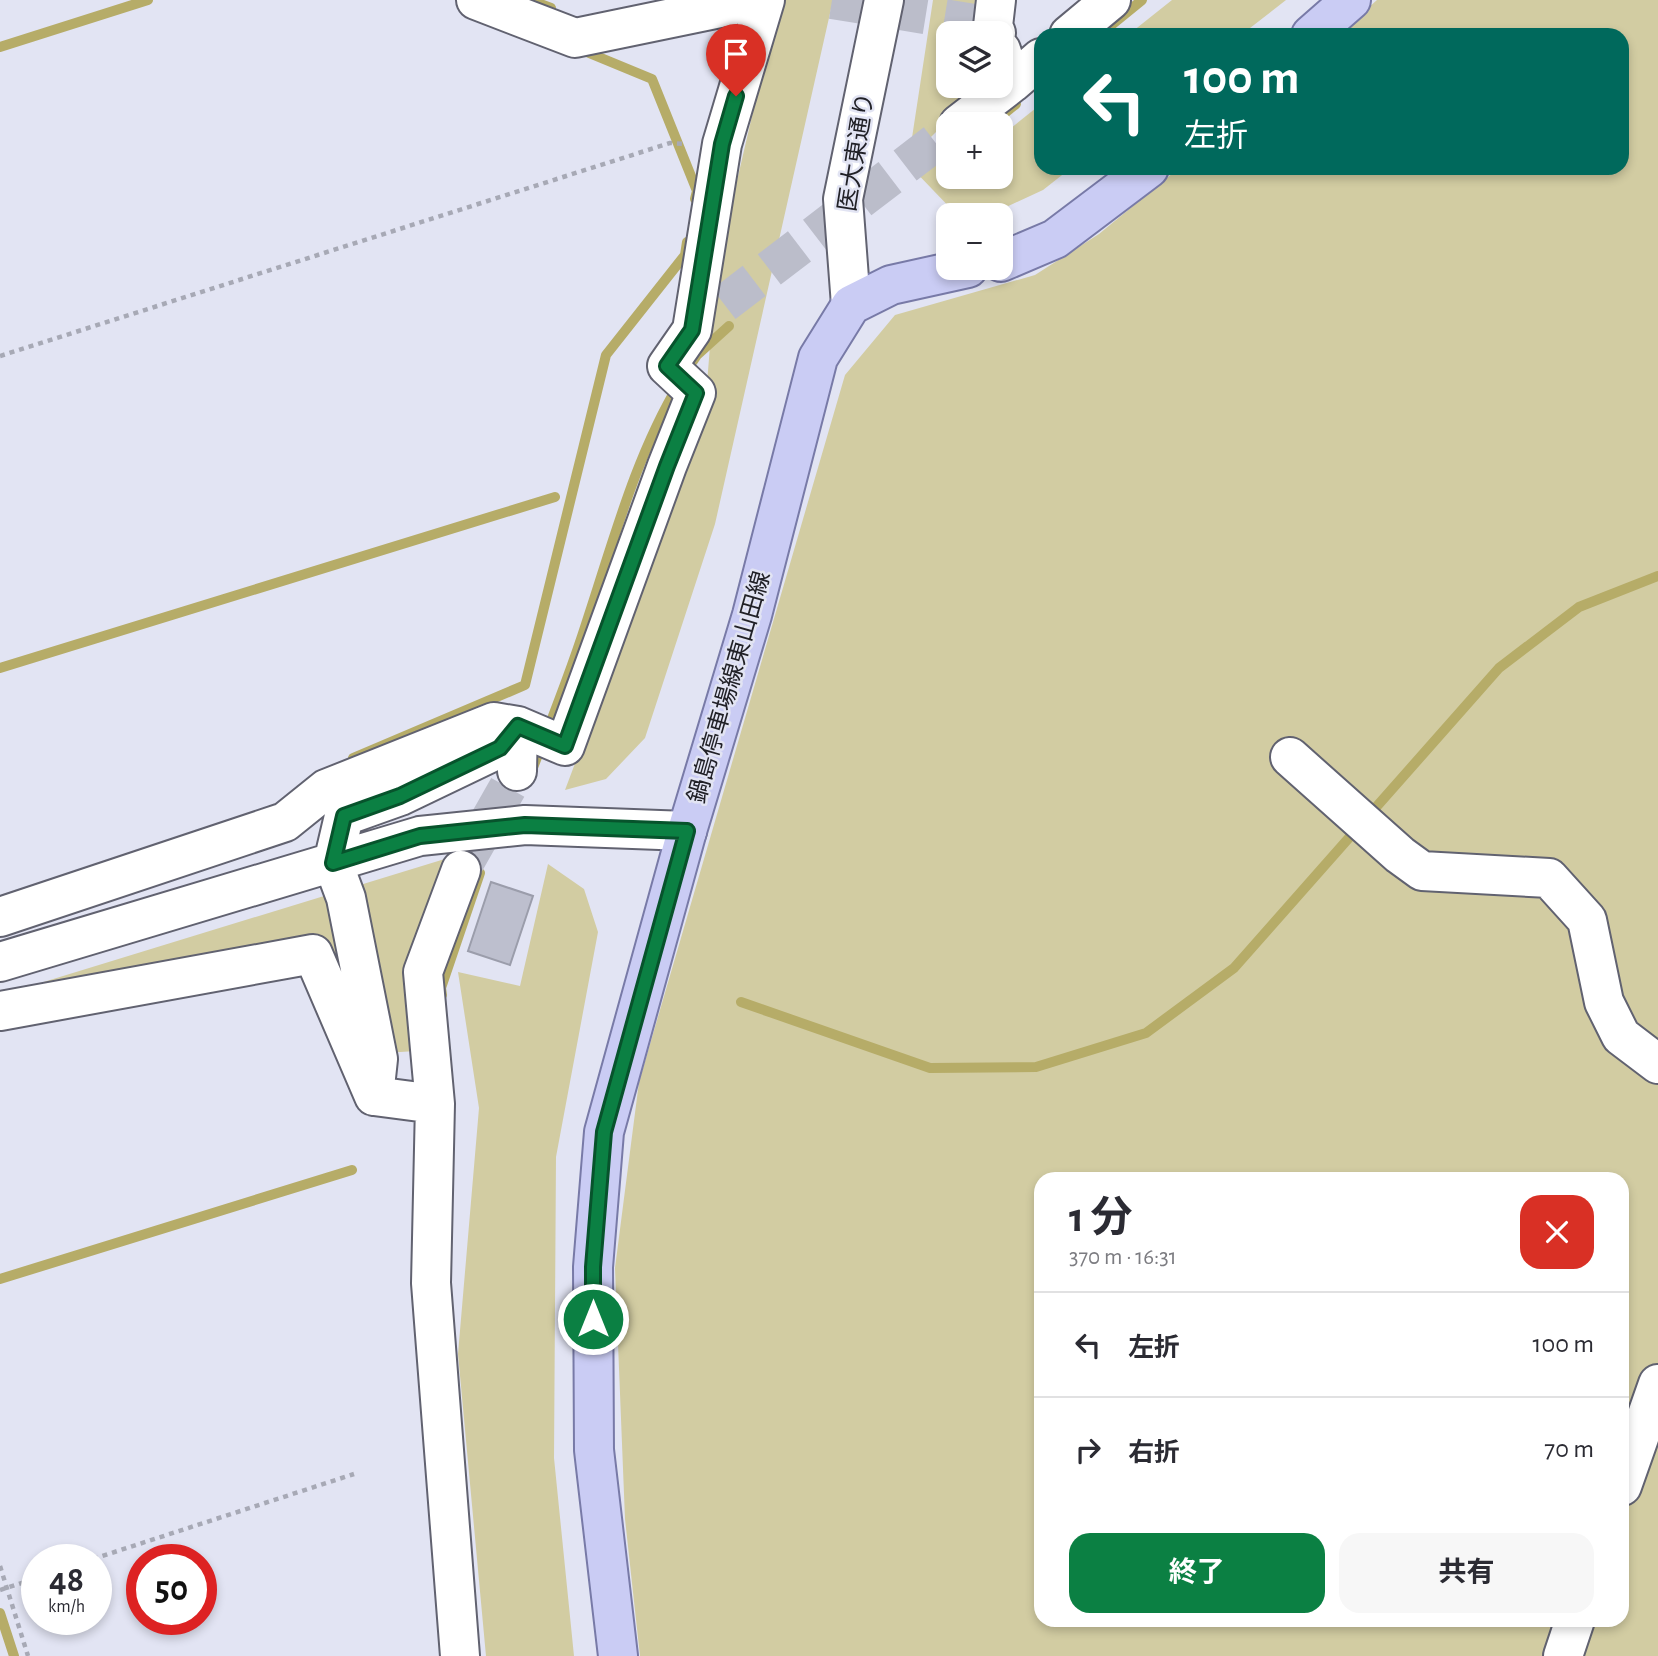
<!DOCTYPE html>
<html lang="ja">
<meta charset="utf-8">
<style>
:root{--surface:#fff;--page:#f7f7f7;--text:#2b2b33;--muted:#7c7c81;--line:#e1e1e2;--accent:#0b8043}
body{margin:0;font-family:"Alegreya Sans","Noto Sans JP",sans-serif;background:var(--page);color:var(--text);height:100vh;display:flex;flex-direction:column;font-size:26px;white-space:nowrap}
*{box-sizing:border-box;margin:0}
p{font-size:23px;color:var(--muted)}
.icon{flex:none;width:38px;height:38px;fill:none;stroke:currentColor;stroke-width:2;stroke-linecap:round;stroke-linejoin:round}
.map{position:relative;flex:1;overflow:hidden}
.side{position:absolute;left:1034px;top:1172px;width:595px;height:455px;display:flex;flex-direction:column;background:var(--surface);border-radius:21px;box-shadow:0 4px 10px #0003}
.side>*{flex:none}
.hud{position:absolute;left:1034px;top:28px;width:595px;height:147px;border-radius:21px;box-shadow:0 4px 10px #0003;background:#00695c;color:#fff;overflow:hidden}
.fabs{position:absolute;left:936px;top:21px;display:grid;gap:14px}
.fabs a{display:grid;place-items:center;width:77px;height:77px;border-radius:14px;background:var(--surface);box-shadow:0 4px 10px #0003;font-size:35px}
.speed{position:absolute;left:21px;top:1544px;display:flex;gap:14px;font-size:35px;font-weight:700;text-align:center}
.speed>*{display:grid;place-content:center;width:91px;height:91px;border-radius:50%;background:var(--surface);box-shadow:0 4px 10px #0003;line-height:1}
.speed small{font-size:18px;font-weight:400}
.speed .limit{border:10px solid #d22;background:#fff;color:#111}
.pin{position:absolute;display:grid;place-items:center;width:60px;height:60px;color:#fff;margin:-72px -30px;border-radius:50% 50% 50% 0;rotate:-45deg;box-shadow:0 0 7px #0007}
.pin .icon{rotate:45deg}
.me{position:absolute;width:77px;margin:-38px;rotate:0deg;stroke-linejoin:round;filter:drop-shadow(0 0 5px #0008)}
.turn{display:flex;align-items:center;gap:24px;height:147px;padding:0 35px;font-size:32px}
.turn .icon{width:91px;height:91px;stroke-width:2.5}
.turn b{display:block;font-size:49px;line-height:60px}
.round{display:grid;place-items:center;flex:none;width:74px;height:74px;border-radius:21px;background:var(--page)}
.headline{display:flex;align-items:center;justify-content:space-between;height:119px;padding:0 35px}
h1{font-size:42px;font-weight:700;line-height:52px}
.action{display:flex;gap:14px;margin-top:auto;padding:14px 35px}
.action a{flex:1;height:80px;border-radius:21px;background:var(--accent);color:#fff;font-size:28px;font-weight:700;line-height:80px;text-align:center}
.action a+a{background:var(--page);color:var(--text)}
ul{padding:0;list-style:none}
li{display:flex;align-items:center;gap:21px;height:105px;padding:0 35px;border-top:2px solid var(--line)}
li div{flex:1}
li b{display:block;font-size:26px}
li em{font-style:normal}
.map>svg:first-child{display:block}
.green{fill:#d2cca2;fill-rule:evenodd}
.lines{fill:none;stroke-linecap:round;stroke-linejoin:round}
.stream{stroke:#b6ac68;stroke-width:10}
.building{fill:#bdbfce;stroke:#9b9dab;stroke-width:2}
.minor-tunnel{stroke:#bbbdca;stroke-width:38;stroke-dasharray:38 19;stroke-linecap:butt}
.minor-casing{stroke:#616270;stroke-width:42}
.major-casing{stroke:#787aa7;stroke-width:42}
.path{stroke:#a7a9b5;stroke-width:4.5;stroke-dasharray:5 5;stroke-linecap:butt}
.minor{stroke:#fff;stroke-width:38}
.major{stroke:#caccf4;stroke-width:38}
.route-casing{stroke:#07532c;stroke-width:18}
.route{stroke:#0b8043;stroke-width:12}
.labels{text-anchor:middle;stroke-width:5;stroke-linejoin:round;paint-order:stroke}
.street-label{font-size:24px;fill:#212127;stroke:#e2e4f3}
</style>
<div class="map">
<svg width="1658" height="1656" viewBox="0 0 1658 1656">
<rect width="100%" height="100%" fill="#e2e4f3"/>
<path class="green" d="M779,0H833L715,524L645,738L606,779L565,790L704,421L716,271Z
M933,0H975L971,33H948V86H965L963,105L925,143L948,166V177H1001V136L1041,104V168H1071L1043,190L989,215H957L908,164Z
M1172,0H1286L1241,35H1128Z
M1377,0H1658V1656H640L625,1519L615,1268L639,1082L845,375L895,315L1035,275L1099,234L1179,168H1622V35H1338ZM1041,1180H1622V1620H1041Z
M448,858L406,961L415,1051L372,1054L313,938L37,984Z
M548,864L584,889L598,932L556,1157L554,1458L574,1656H486L458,1354L479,1108L458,972L520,986Z"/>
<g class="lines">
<path class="stream" d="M530,0L551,8
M1099,35L1142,0
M0,47L148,0
M589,53L652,79L697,191L695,199
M991,124L1016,104
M947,160L948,159
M693,361L697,355L729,326
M0,668L555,497
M353,758L525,685L606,355L685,255L687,242
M532,770C551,722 570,674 586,624C613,543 635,457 679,384
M442,995L441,988L480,873
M741,1002L930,1068L1036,1067L1146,1033L1234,968L1499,668L1579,607L1658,576
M0,1279L352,1170
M0,1613L14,1656"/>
</g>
<path class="building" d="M491,882L533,896L510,965L468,951Z"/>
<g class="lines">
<path class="minor-tunnel" d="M832,0L993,26
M724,304L945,135
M461,870L517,771"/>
<defs>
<path id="minor" d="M476,0L575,38L740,4L748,0
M996,33L993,26L996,0
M1069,35L1111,0
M1001,50L1012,83L1041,58
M959,124L1012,83
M851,305L843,199L884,0
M1290,757L1400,855L1422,871L1549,878L1587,920L1604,1002L1621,1036L1658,1064
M0,917L285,822L326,789L494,722L518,726L517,771
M0,962L420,836L525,825L687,831
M0,1011L313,954L374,1096L435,1104L423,972L461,870
M374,1096L378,1059L346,898L333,863L344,816L400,796L500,748L518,726L565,746L667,466L696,393L667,366L692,330L722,144L765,0
M435,1104L431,1283L460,1656
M1622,1486L1658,1384
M1563,1656L1575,1620"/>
<path id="major" d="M1311,35L1351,0
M1001,262L1055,239L1149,168
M618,1656L594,1450L593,1267L604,1132L687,831L752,615L818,358L851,305L891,285L968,268"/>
</defs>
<use href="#minor" class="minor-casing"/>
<use href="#major" class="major-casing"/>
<path class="path" d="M0,356L670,143L686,144
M93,1559L354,1474
M0,1566L28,1656
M0,1590L37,1578"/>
<use href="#minor" class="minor"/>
<use href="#major" class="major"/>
</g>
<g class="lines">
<defs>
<path id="route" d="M593,1319V1267L604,1132L687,831L525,825L420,836L333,863L344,816L400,796L500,748L518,726L565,746L667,466L696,393L667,366L692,330L722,144L736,96"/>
</defs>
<use href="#route" class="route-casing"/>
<use href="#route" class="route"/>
</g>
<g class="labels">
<g class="street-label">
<text transform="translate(856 152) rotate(-81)" y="8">医大東通り</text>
<text transform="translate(729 687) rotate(-74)" y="8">鍋島停車場線東山田線</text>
</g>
</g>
</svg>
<div class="fabs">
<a><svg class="icon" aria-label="layers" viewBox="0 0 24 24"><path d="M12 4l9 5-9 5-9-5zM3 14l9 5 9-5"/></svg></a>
<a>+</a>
<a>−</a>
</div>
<div class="speed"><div>48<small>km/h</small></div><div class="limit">50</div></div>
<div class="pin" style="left:736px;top:96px;background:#d93025"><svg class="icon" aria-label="arrive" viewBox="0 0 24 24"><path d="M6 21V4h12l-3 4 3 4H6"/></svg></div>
<svg class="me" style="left:593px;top:1319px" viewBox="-20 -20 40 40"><circle r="17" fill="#0b8043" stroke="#fff" stroke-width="3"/><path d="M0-11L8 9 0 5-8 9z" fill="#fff"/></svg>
<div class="hud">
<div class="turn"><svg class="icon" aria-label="left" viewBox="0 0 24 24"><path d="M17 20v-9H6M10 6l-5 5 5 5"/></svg><div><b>100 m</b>左折</div></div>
</div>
<section class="side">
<div class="headline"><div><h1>1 分</h1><p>370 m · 16:31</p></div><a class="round" style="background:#d93025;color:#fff"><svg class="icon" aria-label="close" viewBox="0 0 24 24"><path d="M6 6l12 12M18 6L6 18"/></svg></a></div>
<ul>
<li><svg class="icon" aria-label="left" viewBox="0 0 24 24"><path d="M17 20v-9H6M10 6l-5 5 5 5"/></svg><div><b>左折</b></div><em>100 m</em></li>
<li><svg class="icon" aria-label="right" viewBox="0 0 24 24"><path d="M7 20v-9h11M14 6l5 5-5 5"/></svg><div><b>右折</b></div><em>70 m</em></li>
</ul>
<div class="action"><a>終了</a><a>共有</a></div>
</section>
</div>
